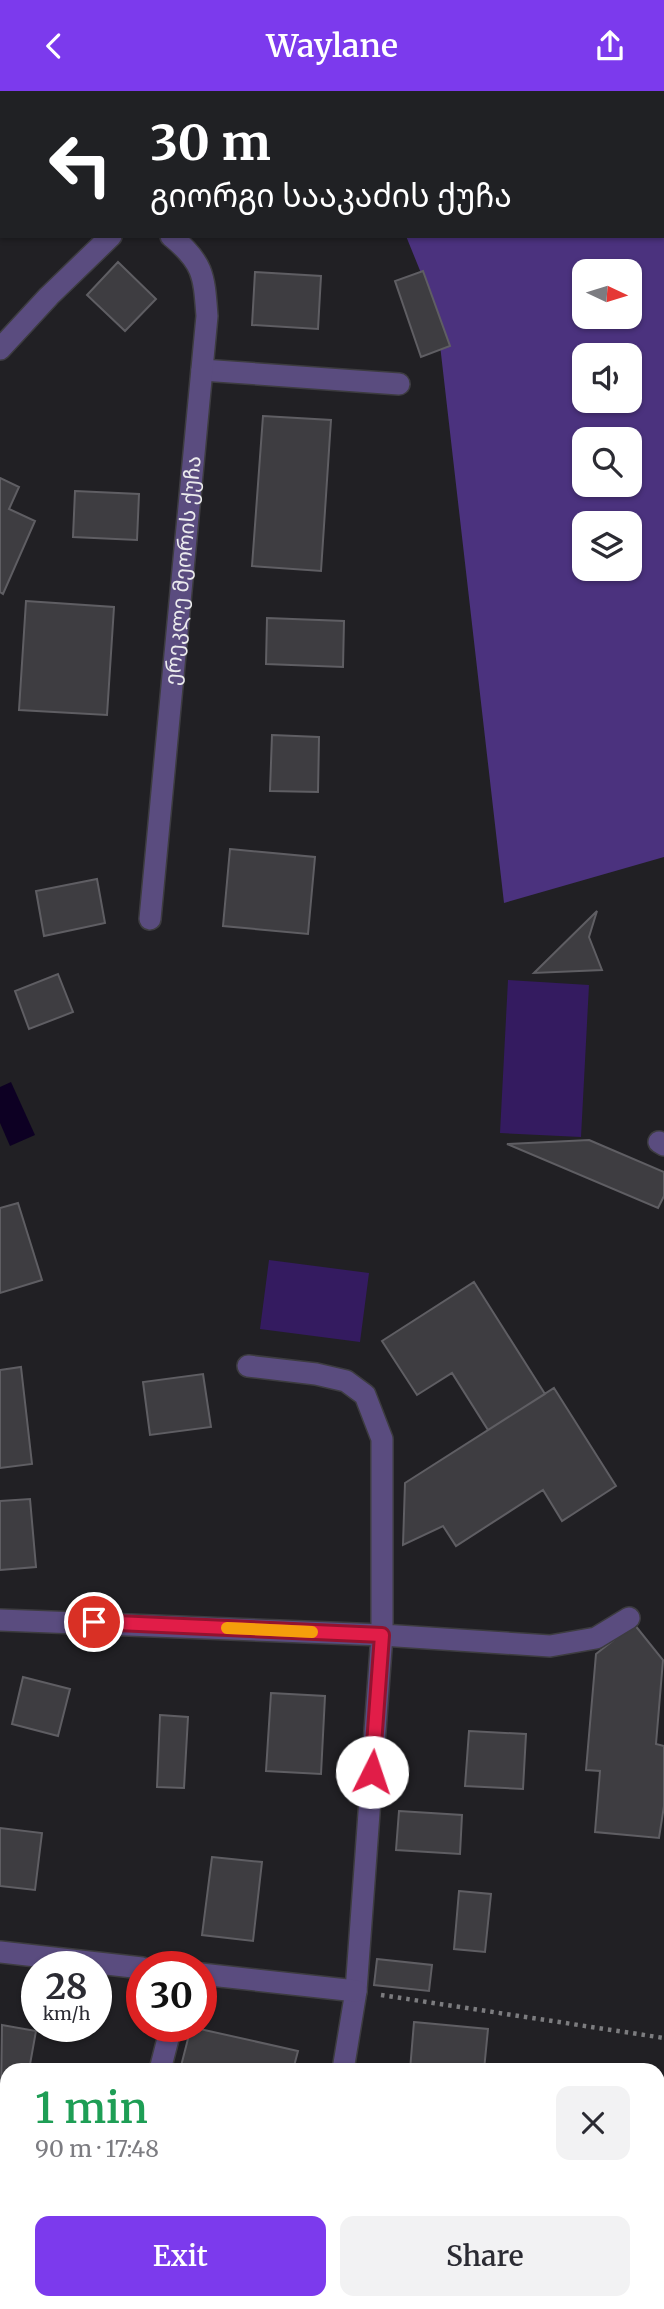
<!DOCTYPE html>
<meta charset="utf-8">
<style>
:root{--surface:#fff;--page:#f2f2f3;--text:#2b2b33;--muted:#7c7c81;--accent:#7c3aed}
body{margin:0;font-family:Merriweather,"Noto Sans Georgian",serif;background:var(--page);color:var(--text);height:100vh;display:flex;flex-direction:column;font-size:26px;white-space:nowrap}
*{box-sizing:border-box;margin:0}
p{font-size:23px;color:var(--muted)}
.icon{flex:none;width:38px;height:38px;fill:none;stroke:currentColor;stroke-width:2;stroke-linecap:round;stroke-linejoin:round}
.map{position:relative;flex:1;overflow:hidden}
.drawer{position:absolute;left:0px;top:1972px;width:665px;height:247px;display:flex;flex-direction:column;background:var(--surface);border-radius:21px 21px 0 0;box-shadow:0 2px 5px #0004}
.drawer>*{flex:none}
.top-card{position:absolute;left:0px;top:0px;width:665px;height:147px;box-shadow:0 2px 5px #0004;background:#202124;color:#fff;overflow:hidden}
.needle{width:46px;rotate:94deg}
.buttons{position:absolute;left:572px;top:168px;display:grid;gap:14px}
.buttons a{display:grid;place-items:center;width:70px;height:70px;border-radius:14px;background:var(--surface);box-shadow:0 2px 5px #0004;font-size:35px}
.speed{position:absolute;left:21px;top:1860px;display:flex;gap:14px;font-size:35px;font-weight:700;text-align:center}
.speed>*{display:grid;place-content:center;width:91px;height:91px;border-radius:50%;background:var(--surface);box-shadow:0 2px 5px #0004;line-height:1}
.speed small{font-size:18px;font-weight:400}
.speed .limit{border:10px solid #d22;background:#fff;color:#111}
.pin{position:absolute;display:grid;place-items:center;width:60px;height:60px;color:#fff;margin:-30px;border:4px solid #fff;border-radius:50%;box-shadow:0 2px 7px #0007}
.me{position:absolute;width:77px;margin:-38px;rotate:4deg;stroke-linejoin:round;filter:drop-shadow(0 0 5px #0008)}
.turn{display:flex;align-items:center;gap:24px;height:147px;padding:0 35px;font-size:32px}
.turn .icon{width:91px;height:91px;stroke-width:2.5}
.turn b{display:block;font-size:49px;line-height:60px}
.round{display:grid;place-items:center;flex:none;width:74px;height:74px;border-radius:14px;background:var(--page)}
.headline{display:flex;align-items:center;justify-content:space-between;height:119px;padding:0 35px}
h1{font-size:42px;font-weight:600;line-height:52px;color:#1e9e55}
.primary-button{display:flex;gap:14px;margin-top:auto;padding:14px 35px}
.primary-button a{flex:1;height:80px;border-radius:14px;background:var(--accent);color:#fff;font-size:28px;font-weight:600;line-height:80px;text-align:center}
.primary-button a+a{background:var(--page);color:var(--text)}
header{display:flex;justify-content:space-between;align-items:center;height:91px;padding:0 35px;background:var(--accent);color:#fff;font-size:32px;font-weight:600}
.map>svg:first-child{display:block}
.green{fill:#341b60}
.forest{fill:#4b327e;fill-rule:evenodd}
.water{fill:#0d0023}
.building{fill:#3e3d41;stroke:#5f5e63;stroke-width:2}
.lines{fill:none;stroke-linecap:round;stroke-linejoin:round}
.minor-casing{stroke:#3d3c40;stroke-width:24}
.path{stroke:#7c7c7f;stroke-width:4.5;stroke-dasharray:3.5 5;stroke-linecap:butt}
.minor{stroke:#5a4c7f;stroke-width:21}
.route-casing{stroke:#92132f;stroke-width:18}
.route{stroke:#e11d48;stroke-width:12}
.slow{stroke:#f59e0b;stroke-width:12}
.labels{text-anchor:middle;stroke-width:5;stroke-linejoin:round;paint-order:stroke}
.street-label{font-size:21px;fill:#ebebed;stroke:#212024}
</style>
<header><svg class="icon" aria-label="back" viewBox="0 0 24 24"><path d="M15 5l-7 7 7 7"/></svg>Waylane<svg class="icon" aria-label="share" viewBox="0 0 24 24"><path d="M12 15V3M7 8l5-5 5 5M5 13v7h14v-7"/></svg></header>
<div class="map">
<svg width="664" height="2218" viewBox="0 0 664 2218">
<rect width="100%" height="100%" fill="#212024"/>
<path class="green" d="M508,889L589,894L581,1046L500,1042Z
M269,1169L369,1182L360,1251L260,1238Z"/>
<path class="forest" d="M346,0H664V766L504,812L436,219L406,145H663V2ZM584,180H630V226H584ZM584,264H630V310H584ZM584,348H630V394H584ZM584,432H630V478H584Z"/>
<path class="water" d="M11,991L35,1044L10,1055L0,1032V996Z"/>
<path class="building" d="M104,0H153L152,2Z
M157,0H216L215,2Z
M118,171L156,208L125,240L87,204Z
M423,180L450,255L421,266L395,190Z
M255,181L321,185L318,238L252,234Z
M263,325L331,329L321,480L252,475Z
M0,387L19,396L9,418L35,430L3,503L0,501Z
M75,400L139,403L137,449L73,446Z
M26,510L114,516L107,624L19,619Z
M267,527L344,530L343,576L266,573Z
M272,644L319,646L318,701L270,700Z
M230,758L315,766L308,843L223,835Z
M97,788L105,832L44,845L36,800Z
M597,820L589,846L602,879L534,882Z
M58,883L73,921L29,938L15,900Z
M589,1049L664,1081V1105L658,1117L507,1053Z
M18,1112L42,1189L0,1202V1117Z
M474,1191L545,1303L488,1339L452,1282L417,1304L382,1250Z
M21,1276L32,1373L0,1377V1279Z
M203,1283L211,1336L150,1344L143,1291Z
M554,1297L616,1395L562,1430L543,1399L456,1455L443,1435L403,1454L405,1392Z
M30,1408L36,1476L0,1479V1410Z
M634,1533L663,1569L656,1653L664,1655V1715L659,1747L595,1741L600,1680L586,1679L596,1563Z
M23,1586L70,1598L58,1645L12,1633Z
M271,1602L325,1605L321,1683L266,1680Z
M160,1624L188,1626L184,1697L157,1696Z
M469,1640L526,1643L523,1698L465,1695Z
M399,1720L462,1724L460,1763L396,1759Z
M0,1737L42,1742L35,1799L0,1795Z
M212,1766L262,1771L253,1850L202,1844Z
M459,1800L491,1803L485,1861L454,1858Z
M377,1868L432,1874L429,1900L374,1894Z
M414,1931L488,1938L484,1979H410Z
M2,1934L36,1940L29,1979H7V2079L0,2078Z
M191,1936L298,1960L293,1979H180Z
M664,2049V2071L660,2070Z
M94,2212H202L200,2218H93Z
M365,2212H409L438,2218H364Z"/>
<g class="lines">
<defs>
<g id="minor">
<path d="M0,258L49,205L111,145"/>
<path d="M202,279L399,293"/>
<path id="s1" d="M150,828L207,225C204,185 204,172 171,145"/>
<path d="M659,1051L664,1054"/>
<path d="M248,1275L316,1283L346,1290L365,1304L382,1348V1544L550,1555L596,1547L629,1527"/>
<path d="M0,1529L382,1544L356,1900L343,1979"/>
<path d="M0,1861L142,1877"/>
<path d="M201,1883L356,1900"/>
<path d="M160,1979L171,1936"/>
<path d="M297,2218L299,2212"/>
</g>
</defs>
<use href="#minor" class="minor-casing"/>
<path class="path" d="M248,2L249,0
M381,1904L664,1947"/>
<use href="#minor" class="minor"/>
</g>
<g class="lines">
<defs>
<path id="route" d="M94,1531L382,1544L372,1681"/>
</defs>
<use href="#route" class="route-casing"/>
<use href="#route" class="route"/>
<path class="slow" d="M227,1537L312,1541"/>
</g>
<g class="labels">
<g class="street-label">
<text dy="7" stroke="none"><textPath href="#s1" startOffset="350">ერეკლე მეორის ქუჩა</textPath></text>
</g>
</g>
</svg>
<div class="buttons">
<a><svg class="needle" viewBox="-14 -14 28 28"><path d="M0-13l5 13h-10z" fill="#e53935"/><path d="M0 13l5-13h-10z" fill="#7c7c81"/></svg></a>
<a><svg class="icon" aria-label="sound" viewBox="0 0 24 24"><path d="M4 9h4l5-4v14l-5-4H4zM17 9q2 3 0 6"/></svg></a>
<a><svg class="icon" aria-label="search" viewBox="0 0 24 24"><circle cx="10" cy="10" r="6"/><path d="M15 15l6 6"/></svg></a>
<a><svg class="icon" aria-label="layers" viewBox="0 0 24 24"><path d="M12 4l9 5-9 5-9-5zM3 14l9 5 9-5"/></svg></a>
</div>
<div class="speed"><div>28<small>km/h</small></div><div class="limit">30</div></div>
<div class="pin" style="left:94px;top:1531px;background:#d93025"><svg class="icon" aria-label="arrive" viewBox="0 0 24 24"><path d="M6 21V4h12l-3 4 3 4H6"/></svg></div>
<svg class="me" style="left:372px;top:1681px" viewBox="-20 -20 40 40"><circle r="19" fill="#fff"/><path d="M0-13L10 11 0 6-10 11z" fill="#e11d48"/></svg>
<div class="top-card">
<div class="turn"><svg class="icon" aria-label="left" viewBox="0 0 24 24"><path d="M17 20v-9H6M10 6l-5 5 5 5"/></svg><div><b>30 m</b>გიორგი სააკაძის ქუჩა</div></div>
</div>
<section class="drawer">
<div class="headline"><div><h1>1 min</h1><p>90 m · 17:48</p></div><a class="round"><svg class="icon" aria-label="close" viewBox="0 0 24 24"><path d="M6 6l12 12M18 6L6 18"/></svg></a></div>
<div class="primary-button"><a>Exit</a><a>Share</a></div>
</section>
</div>
